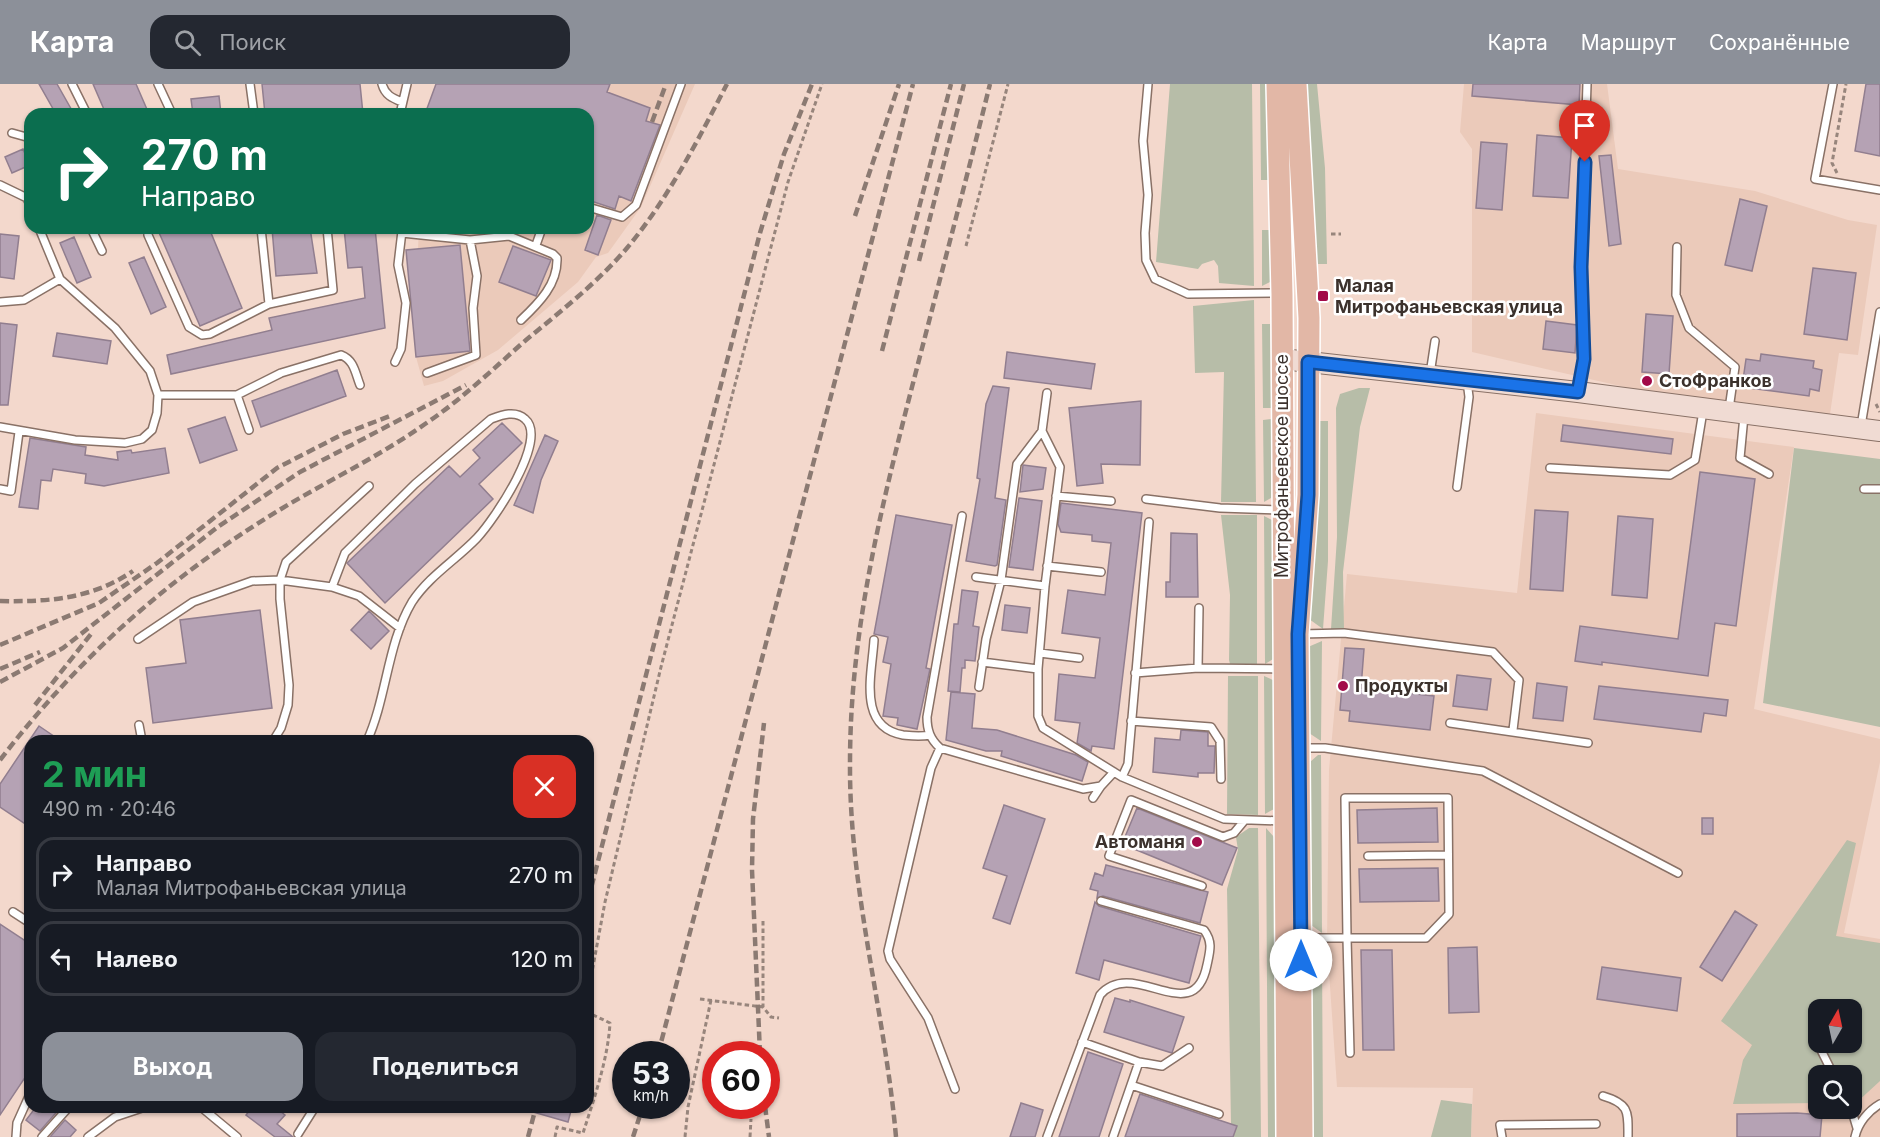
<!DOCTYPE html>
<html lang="ru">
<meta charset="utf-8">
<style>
:root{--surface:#171b24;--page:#242831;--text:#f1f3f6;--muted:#9ea1a6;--line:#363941;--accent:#8c9099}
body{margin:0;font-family:Inter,sans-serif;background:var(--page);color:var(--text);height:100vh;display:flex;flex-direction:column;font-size:22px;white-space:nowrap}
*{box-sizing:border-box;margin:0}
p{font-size:20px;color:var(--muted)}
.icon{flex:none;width:33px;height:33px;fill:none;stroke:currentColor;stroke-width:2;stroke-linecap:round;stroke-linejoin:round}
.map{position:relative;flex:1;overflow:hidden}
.panel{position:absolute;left:24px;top:651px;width:570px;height:378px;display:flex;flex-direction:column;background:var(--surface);border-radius:18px;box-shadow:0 2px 4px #0004}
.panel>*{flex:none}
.guide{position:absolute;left:24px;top:24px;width:570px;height:126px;border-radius:18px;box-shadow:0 2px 4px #0004;background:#0b6e4f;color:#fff;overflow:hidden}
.needle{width:39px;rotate:9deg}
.tools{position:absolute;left:1808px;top:915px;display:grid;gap:12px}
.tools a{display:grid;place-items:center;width:54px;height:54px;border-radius:12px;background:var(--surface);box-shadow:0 2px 4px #0004;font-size:30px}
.speed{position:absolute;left:612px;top:957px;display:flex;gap:12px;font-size:30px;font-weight:700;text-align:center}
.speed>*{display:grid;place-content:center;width:78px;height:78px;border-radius:50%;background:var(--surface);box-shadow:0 2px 4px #0004;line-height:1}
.speed small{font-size:15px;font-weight:400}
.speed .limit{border:9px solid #d22;background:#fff;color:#111}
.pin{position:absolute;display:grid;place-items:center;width:51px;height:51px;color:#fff;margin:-62px -26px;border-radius:50% 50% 50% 0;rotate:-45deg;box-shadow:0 0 6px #0007}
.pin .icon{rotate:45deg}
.me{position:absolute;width:66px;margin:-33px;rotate:0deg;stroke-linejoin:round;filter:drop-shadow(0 0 4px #0008)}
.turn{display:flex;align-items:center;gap:21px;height:126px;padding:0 18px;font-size:27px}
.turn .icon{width:78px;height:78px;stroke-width:2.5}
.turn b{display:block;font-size:42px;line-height:51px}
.round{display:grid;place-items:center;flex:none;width:63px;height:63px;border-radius:18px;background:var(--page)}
.summary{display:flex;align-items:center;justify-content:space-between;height:102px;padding:0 18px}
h1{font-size:36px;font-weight:700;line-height:45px;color:#1e9e55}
.action{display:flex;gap:12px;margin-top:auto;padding:12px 18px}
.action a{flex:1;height:69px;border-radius:18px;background:var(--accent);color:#fff;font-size:24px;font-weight:700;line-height:69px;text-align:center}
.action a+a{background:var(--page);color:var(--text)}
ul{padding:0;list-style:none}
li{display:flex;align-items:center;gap:18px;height:75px;margin:0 12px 9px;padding:0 6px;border:3px solid var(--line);border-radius:18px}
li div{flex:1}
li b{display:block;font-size:22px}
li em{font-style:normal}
header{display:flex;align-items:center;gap:36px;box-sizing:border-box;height:84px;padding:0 30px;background:var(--accent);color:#fff}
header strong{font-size:28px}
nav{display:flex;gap:33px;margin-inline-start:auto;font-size:21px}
.search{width:420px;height:54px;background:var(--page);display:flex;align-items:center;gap:15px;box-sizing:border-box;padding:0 21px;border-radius:18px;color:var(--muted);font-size:22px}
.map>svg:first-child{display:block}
.built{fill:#ebcaba;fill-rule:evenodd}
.green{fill:#b7bda8;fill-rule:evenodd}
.building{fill:#b5a2b4;stroke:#917e8f;stroke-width:1.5}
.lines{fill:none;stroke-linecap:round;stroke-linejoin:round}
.lane-casing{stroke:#897166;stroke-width:10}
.secondary-casing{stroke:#897166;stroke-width:22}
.primary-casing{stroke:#fff;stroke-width:24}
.path{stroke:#97857c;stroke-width:3;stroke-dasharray:4.5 3;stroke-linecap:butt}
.lane{stroke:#fff;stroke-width:7}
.secondary{stroke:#f0dbd3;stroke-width:20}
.primary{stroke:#e2b7a6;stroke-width:21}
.rail{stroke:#8b7a72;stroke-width:4.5;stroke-dasharray:9 4.5;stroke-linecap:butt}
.route-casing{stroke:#114b97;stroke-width:15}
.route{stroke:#1a73e8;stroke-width:10}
.poi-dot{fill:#a20a49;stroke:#fff;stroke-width:2}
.labels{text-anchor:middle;stroke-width:5;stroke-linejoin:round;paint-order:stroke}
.poi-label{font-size:18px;font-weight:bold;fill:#3b312c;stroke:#fff;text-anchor:start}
.street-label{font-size:18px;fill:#3b312c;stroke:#fff}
</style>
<header>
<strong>Карта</strong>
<div class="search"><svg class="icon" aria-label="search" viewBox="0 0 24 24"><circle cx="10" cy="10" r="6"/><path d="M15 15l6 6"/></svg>Поиск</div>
<nav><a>Карта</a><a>Маршрут</a><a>Сохранённые</a></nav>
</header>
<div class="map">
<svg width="1880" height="1053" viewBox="0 0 1880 1053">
<rect width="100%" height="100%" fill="#f3d8cc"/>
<path class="built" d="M436,0H695L641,123L608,169L596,173L578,198L498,266L443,297L424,302L416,273L406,166L418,165L419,144H588V30H425Z
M1464,0H1607L1618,85L1755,107L1848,136L1877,141L1858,271L1839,269L1830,330L1642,307L1472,268V65L1460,48Z
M1536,329L1794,363L1754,625L1880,655V678L1844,849L1880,855V1053H1471L1473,1004L1337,1003L1327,859L1329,686L1347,490L1517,509ZM1818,926H1851V958H1818ZM1818,992H1851V1024H1818Z"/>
<path class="green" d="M1170,0H1252L1254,202L1219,199L1218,182L1214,176L1202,180L1198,185L1156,178Z
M1260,0H1269V96H1261Z
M1304,0H1317L1325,84L1327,180H1316Z
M1262,146H1270V198L1262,202Z
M1254,216L1256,418H1221L1224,288L1195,289L1193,222Z
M1262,240H1270L1271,324H1263Z
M1359,304H1370L1360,343L1343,488L1344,546L1331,545L1337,453L1336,324L1340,310Z
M1271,335V414L1264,418L1263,336Z
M1317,337H1328V477L1323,545L1309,535Z
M1794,364L1880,375V643L1763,619Z
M1221,431H1257V580H1230L1229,576L1230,511Z
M1264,432L1272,436L1273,575L1265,580Z
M1322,557L1321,657L1309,649L1308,563Z
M1228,592H1258V731L1227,730Z
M1264,592L1273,596L1274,725L1265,730Z
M1318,671H1321L1322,849L1311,841L1310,678Z
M1249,744H1258L1261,1053H1233L1237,1042L1231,1040L1227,805L1238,766L1236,753Z
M1266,744L1274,753L1277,1053H1268Z
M1847,756L1856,759L1836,852L1880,859V997L1855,1020H1851V992H1818V1019L1733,1020L1743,976L1752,961L1721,937ZM1818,926H1851V958H1818Z
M1322,864L1323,1053H1312L1311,872Z
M1441,1016L1472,1020L1471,1053H1431Z"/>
<path class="building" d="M39,0H57L74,30H56Z
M93,0H136L149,30H106Z
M262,0H360L363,30H265Z
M436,0H610L607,8L650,24L646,37L660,41L631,117L619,112L615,125L588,116V30H425Z
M1473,0H1580L1579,21L1472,12Z
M1866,0H1880V72L1855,67Z
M219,12L221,30H193L191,15Z
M1537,51L1572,54L1568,114L1533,112Z
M1481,58L1507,60L1502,126L1476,124Z
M23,65L30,81L12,89L5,73Z
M1611,71L1621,160L1609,162L1599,72Z
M1740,115L1767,122L1752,187L1725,181Z
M597,131L611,136L598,171L585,166Z
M157,144H209L242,224L200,242Z
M272,144H310L317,189L276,192Z
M344,144H375L385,244L171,290L167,271L272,246L269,234L365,214L362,183L348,184Z
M0,150L19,152L14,195L0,193Z
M74,153L91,193L77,199L60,159Z
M460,161L470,267L416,273L406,166Z
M513,162L551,176L536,212L499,198Z
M144,173L166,223L151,230L129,179Z
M1813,184L1856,189L1847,256L1804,250Z
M1646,230L1673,232L1669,290L1642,288Z
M1546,237L1577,241L1575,269L1543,265Z
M0,239L17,241L8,321H0Z
M57,249L111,257L107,280L53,272Z
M1007,268L1095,280L1091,305L1004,294Z
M1761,270L1814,277L1813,284L1822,286L1819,307L1810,305L1809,312L1742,303L1746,275L1760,277Z
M337,286L346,312L261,343L252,317Z
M993,302L1009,304L995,414L1006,416L997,481L995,482L966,477L980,395L977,394L986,320Z
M1141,317L1140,381L1101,380L1103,399L1077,402L1069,324Z
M225,333L237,366L200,379L188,345Z
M502,339L522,359L479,400L493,415L385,519L347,479L449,382L460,393L480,374L473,366Z
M1563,341L1673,355L1671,370L1561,357Z
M545,351L558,357L541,396L533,429L514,421Z
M30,354L86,363L85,371L118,376L117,368L131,366L132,369L165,364L169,389L104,402L85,399L86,390L53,385L51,397L41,396L38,425L19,423Z
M1023,381L1046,384L1043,405L1020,408Z
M1700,388L1755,395L1736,542L1715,539L1708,592L1602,578V581L1575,577L1580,542L1678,555Z
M1019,414L1042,417L1033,486L1009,483Z
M1061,419L1142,429L1114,665L1092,662L1091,667L1077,659L1080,639L1055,636L1059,590L1095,594L1100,554L1062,549L1068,506L1105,511L1111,459L1092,457V451L1061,448L1058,440Z
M1535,426L1568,428L1563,507L1530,505Z
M896,431L952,441L926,584L930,585L917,645L897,641L898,634L883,632L891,580L883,578L888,553L874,550Z
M1618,432L1653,435L1647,514L1612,511Z
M1171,449L1197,450L1198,513H1166V498H1170Z
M962,506L978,508L973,542L979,543L975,577L965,576V584H962L960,608L948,607L954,540H958Z
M1005,521L1030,524L1027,549L1002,546Z
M260,526L272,624L153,639L146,584L186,579L180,536Z
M369,527L389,547L371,565L351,546Z
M1345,564L1364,565L1361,604L1434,612L1430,646L1349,637L1350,627L1340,626Z
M1457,591L1491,595L1487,626L1453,622Z
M1537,599L1567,603L1563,637L1533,634Z
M1599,602L1728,616L1726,632L1704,629L1701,648L1594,635Z
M951,608L975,610L972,644L997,646L1076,671L1088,678L1082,697L1001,672L1002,667H986L946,656Z
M39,642L61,657H30V743L0,723V700Z
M1181,646L1208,648V662H1215L1214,689H1198V693L1153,688L1155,654L1180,656Z
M1004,721L1045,735L1010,840L993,834L1007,792L983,784Z
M1137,724L1237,764L1222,801L1122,760Z
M1437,724L1438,758L1358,759L1357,726Z
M1702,734H1713V750H1702Z
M1106,781L1208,808L1200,839L1103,812L1097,814L1098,807L1090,805L1095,789L1103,792Z
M1438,784L1439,817L1360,818L1359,785Z
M1095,818L1099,822L1201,852L1189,899L1104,876L1099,896L1076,889Z
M1735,827L1757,841L1722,897L1700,883Z
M0,840L30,860V986L0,1031Z
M1477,863L1479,928L1449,929L1448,864Z
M1361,866H1392L1394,966H1363Z
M1602,883L1681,894L1677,927L1597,915Z
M1115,914L1130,918V916L1184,933L1172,969L1104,948Z
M1088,968L1123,980L1099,1053H1059Z
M1140,1010L1237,1042L1233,1053H1125Z
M1021,1019L1043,1026L1035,1053H1010Z
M36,1023H61L40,1047L26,1036Z
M252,1023H275L285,1031L277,1040L293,1053H275L246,1031Z
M526,1023H572L568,1038L526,1026Z
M1797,1029L1822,1031L1820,1053H1737V1030Z
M65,1036L76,1046L70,1053H50Z"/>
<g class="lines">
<defs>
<path id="lane" d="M72,0L87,30
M158,0L172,30
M250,0L254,30
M382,0C385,11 392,14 402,18
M1148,0L1143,57L1148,111L1145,149L1146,176L1155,195L1188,210L1279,209
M1833,0L1815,95L1880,106
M400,30L407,0
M12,49L30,54
M0,101L27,114L30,121
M588,123L622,133L636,121L681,0
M91,144L102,167
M261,144L269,220
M402,149L470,156L509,152L553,170L557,174C558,200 539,219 521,236
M148,151L189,243L202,251L210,250L269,220L333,206L327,144
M536,161L542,144
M1677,163L1676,211L1689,244L1735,283L1729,325
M0,218L24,216L60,195
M395,278L401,265L406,219L398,181L402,147
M427,289L476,271L473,224L477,192L470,156
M1430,290L1435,257
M1578,306L1584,275L1581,183L1587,0
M1047,309L1042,347L1060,383L1045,502L1038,585V632L1043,644L1122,693L1224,735L1282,737
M158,311H237L281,289L341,271C354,276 355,288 360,301
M237,311L249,346
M1744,332L1740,374L1769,390
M1861,342L1880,228
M0,343L75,356L125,359L142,355L152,346L157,329L158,311L150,287L115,244L60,195L39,144
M1550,384L1670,391L1695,376L1703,327
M1457,403L1469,313L1467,297
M0,405L11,407L19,348
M1864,405H1880
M1056,412L1111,417
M1146,415L1220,424L1281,426
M962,432L927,633C927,646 930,655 940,664L1083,705L1101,702L1114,688
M1047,482L1101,488
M976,493L1045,502
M332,503L345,469L415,400L491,335C502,331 515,326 525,335C549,355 494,436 477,454C456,476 429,492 412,518C387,560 387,613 367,657
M1301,550L1344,549L1493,568L1519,596L1513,646
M138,555L193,518L252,497L280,496L332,503L359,512L400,544
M874,556C872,590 857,643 903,651C913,652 920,653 930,651
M1040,569L1079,574
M982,578L1038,585
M1198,584L1199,524
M1135,589L1198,584L1283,585
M979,603L986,555L1001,496L1017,380L1042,347
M1131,637L1211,643L1220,657L1221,695
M1450,639L1588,659
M139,641L142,657
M273,657L281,644L288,621L289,601L280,515V496L286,478L369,402
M940,664L931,684L888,867L890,875L928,934L955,1005
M1302,664H1325L1483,687L1678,789
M1122,693L1128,680L1149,438
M1093,714L1101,702
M1345,714H1448L1449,830L1426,854H1347Z
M1368,772L1448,771
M1202,802L1109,772L1131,716L1223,753L1234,749L1244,737
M13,828L30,839
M1303,854H1347L1350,969
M1082,958L1139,978L1113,1053
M1819,962L1834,992
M1139,978L1162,982L1189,964
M1131,1001L1219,1030
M1603,1012C1630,1020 1628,1028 1628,1053
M201,1023L237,1053
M1851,1024L1857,1044
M298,1050L315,1023
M16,1053L17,1039L30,1010
M42,1053L69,1023
M88,1053L115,1033L145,1023
M1047,1053L1100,911C1134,872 1194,947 1207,881C1210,867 1213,858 1204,846L1101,817
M1502,1053L1500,1041L1596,1040
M1855,1053C1858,1039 1868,1027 1880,1020"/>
<path id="secondary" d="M1282,275L1578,308L1880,347"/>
<path id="primary" d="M1277,0L1282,210L1287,1053
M1296,0L1309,234L1308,411L1298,550L1302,1053"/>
</defs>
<use href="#lane" class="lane-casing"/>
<use href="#secondary" class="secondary-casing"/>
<use href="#primary" class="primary-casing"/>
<path class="path" d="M1837,89L1832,79L1846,0
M1331,150H1341
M966,162L1008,0
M1876,320L1880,328
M763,837V923L771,933L779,934
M700,915L763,923
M555,1053L557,1043L583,1049C594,1015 608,975 610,939L589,929L592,888L605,818L661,583L788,98L822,0
M685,1053L688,1023L711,916
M750,1053L751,1035"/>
<use href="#lane" class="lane"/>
<use href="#secondary" class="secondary"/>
<use href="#primary" class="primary"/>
<path class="rail" d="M652,38L666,0
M855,132L899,0
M919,177L964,0
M882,267L951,0
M0,517C48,518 92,515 133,487
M0,561L99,519L157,479L277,384L343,350L390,332
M0,585L40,568
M0,598L63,564L219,442L300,388L466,301
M35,621L91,550
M0,676C80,572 169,493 281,425C329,396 380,372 425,340C461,316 493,285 526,256C561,227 598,198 627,164C668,115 698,56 727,0
M588,816L760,149L784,70L812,0
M658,970L913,0
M760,970L752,786L753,735L764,639
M765,1022L769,1053
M528,1053L536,1023
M633,1053L643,1022
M896,1053C885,928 849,805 850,679C850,549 880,428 912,303C938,202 965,101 990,0"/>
</g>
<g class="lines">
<defs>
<path id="route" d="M1301,876L1298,550L1308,411V278L1578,308L1584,275L1581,183L1585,78"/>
</defs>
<use href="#route" class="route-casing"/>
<use href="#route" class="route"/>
</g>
<g class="poi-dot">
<rect x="1317" y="206" width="12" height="12" rx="3"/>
<circle cx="1647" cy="297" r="6"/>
<circle cx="1343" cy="602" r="6"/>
<circle cx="1197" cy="758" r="6"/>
</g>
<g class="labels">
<g class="poi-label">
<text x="1335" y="208">Малая<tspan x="1335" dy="21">Митрофаньевская улица</tspan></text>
<text x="1659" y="303">СтоФранков</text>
<text x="1355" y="608">Продукты</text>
<text x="1185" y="764" text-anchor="end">Автоманя</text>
</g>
<g class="street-label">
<text transform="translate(1282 382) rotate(-90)" y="6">Митрофаньевское шоссе</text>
</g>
</g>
</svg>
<div class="tools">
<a><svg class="needle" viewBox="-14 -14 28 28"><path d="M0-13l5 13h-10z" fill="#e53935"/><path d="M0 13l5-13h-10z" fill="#9ea1a6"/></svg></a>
<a><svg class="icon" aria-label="search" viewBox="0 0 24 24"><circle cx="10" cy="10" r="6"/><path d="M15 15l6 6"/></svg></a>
</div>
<div class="speed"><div>53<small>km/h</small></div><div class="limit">60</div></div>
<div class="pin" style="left:1585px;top:78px;background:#d93025"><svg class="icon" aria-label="arrive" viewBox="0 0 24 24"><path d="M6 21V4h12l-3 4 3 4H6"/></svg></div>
<svg class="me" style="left:1301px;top:876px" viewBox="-20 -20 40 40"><circle r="19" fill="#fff"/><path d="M0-13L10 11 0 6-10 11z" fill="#1a73e8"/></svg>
<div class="guide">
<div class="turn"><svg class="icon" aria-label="right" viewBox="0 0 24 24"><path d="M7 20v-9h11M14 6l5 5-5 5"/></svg><div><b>270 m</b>Направо</div></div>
</div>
<section class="panel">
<div class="summary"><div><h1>2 мин</h1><p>490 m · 20:46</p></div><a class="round" style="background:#d93025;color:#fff"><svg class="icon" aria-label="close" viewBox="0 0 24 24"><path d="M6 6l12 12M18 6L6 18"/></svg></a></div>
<ul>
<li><svg class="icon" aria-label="right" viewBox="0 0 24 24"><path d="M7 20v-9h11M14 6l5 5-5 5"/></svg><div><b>Направо</b><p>Малая Митрофаньевская улица</p></div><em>270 m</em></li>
<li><svg class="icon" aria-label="left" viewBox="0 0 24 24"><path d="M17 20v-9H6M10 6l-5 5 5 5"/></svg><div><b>Налево</b></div><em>120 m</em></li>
</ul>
<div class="action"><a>Выход</a><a>Поделиться</a></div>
</section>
</div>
